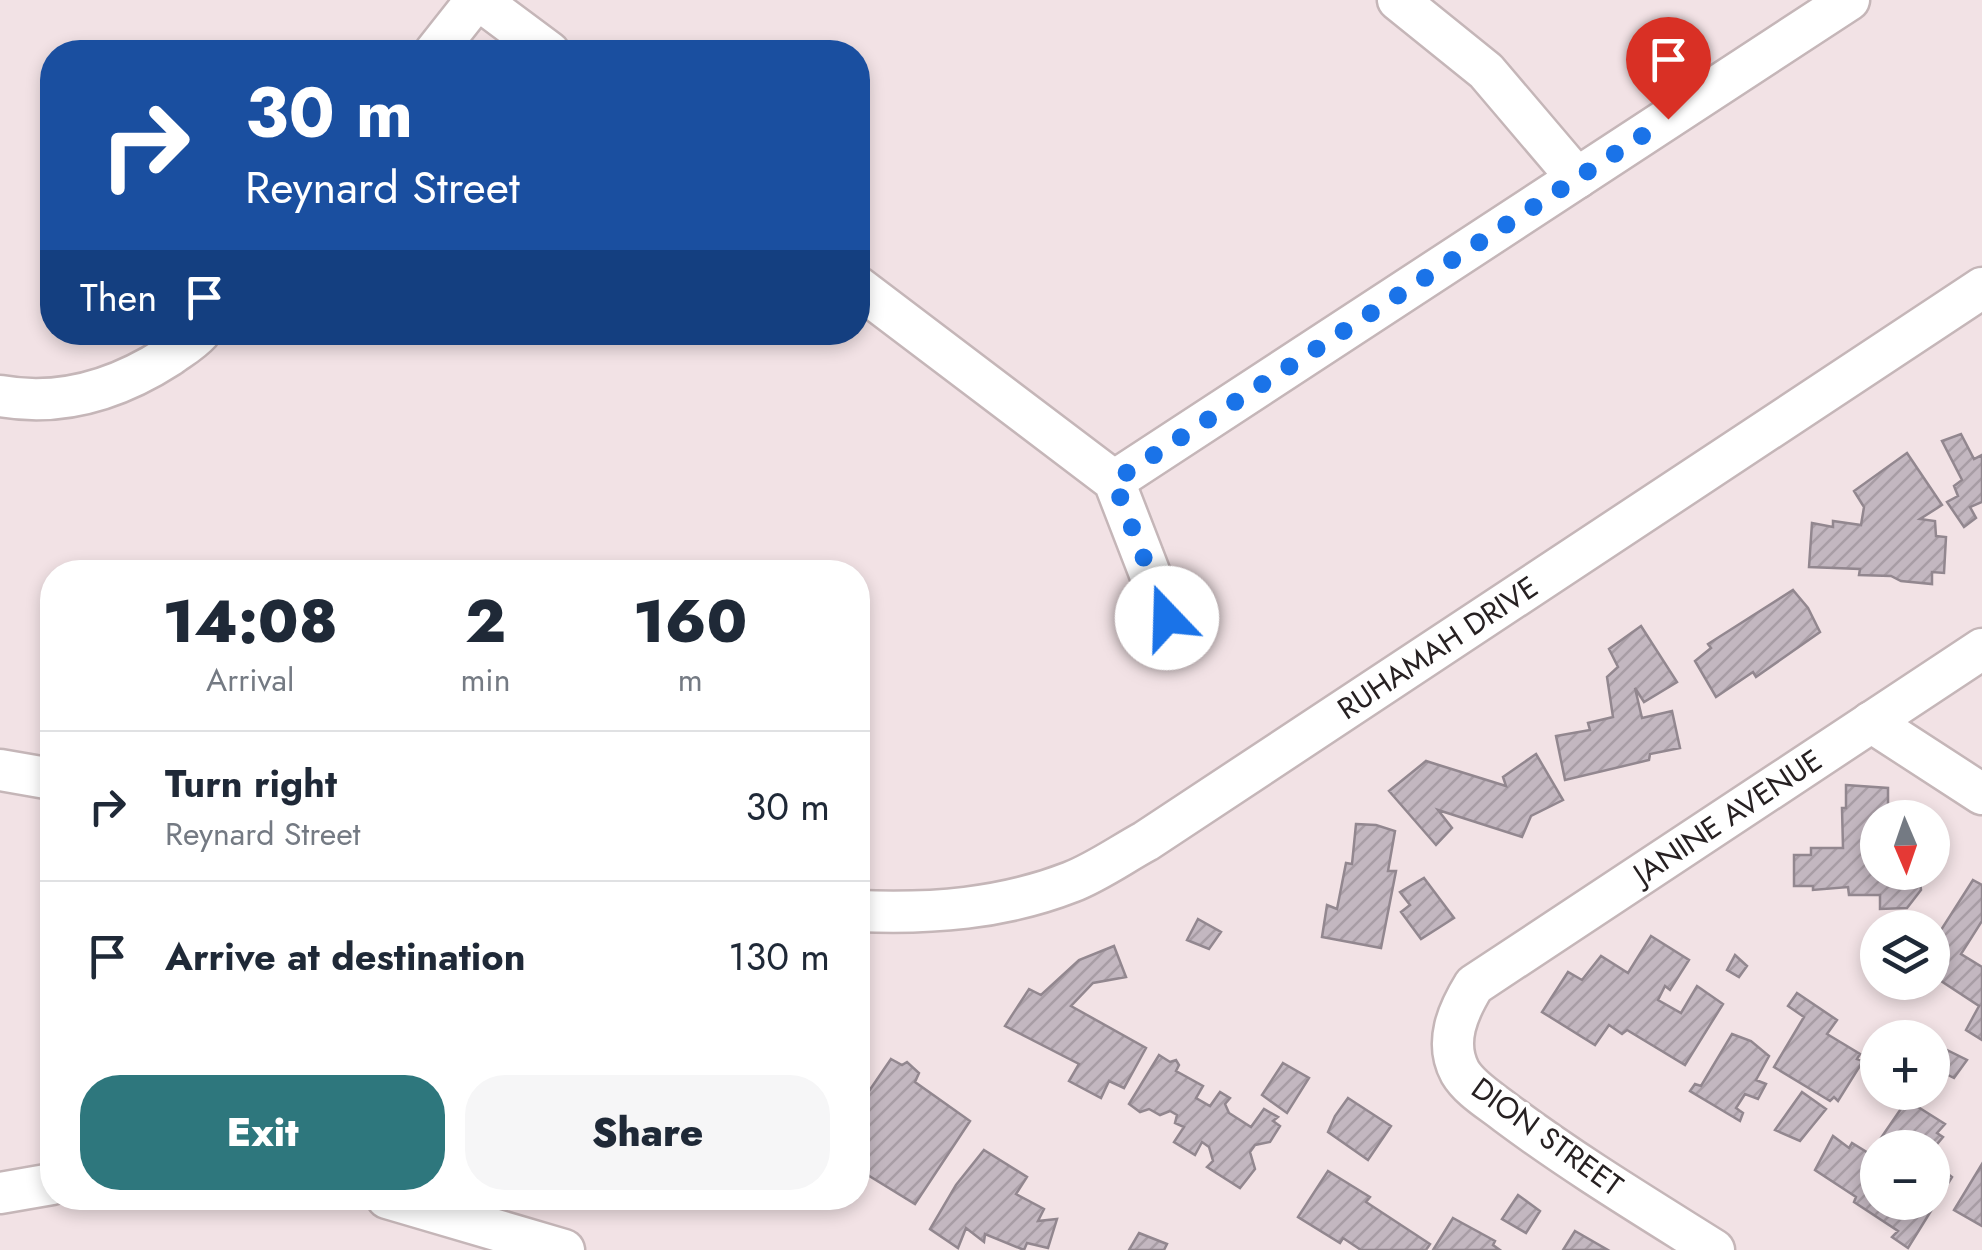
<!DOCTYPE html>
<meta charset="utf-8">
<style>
:root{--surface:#fff;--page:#f6f6f7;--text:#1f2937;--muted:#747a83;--line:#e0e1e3;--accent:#2e777d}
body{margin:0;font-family:Jost,sans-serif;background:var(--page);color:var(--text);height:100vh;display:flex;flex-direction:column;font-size:38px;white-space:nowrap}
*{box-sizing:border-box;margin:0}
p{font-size:32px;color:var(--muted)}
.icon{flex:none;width:55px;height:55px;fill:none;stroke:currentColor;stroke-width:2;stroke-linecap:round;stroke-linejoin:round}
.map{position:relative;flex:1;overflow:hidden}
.sheet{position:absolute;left:40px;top:560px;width:830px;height:650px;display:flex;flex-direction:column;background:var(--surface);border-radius:40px;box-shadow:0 5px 15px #0003}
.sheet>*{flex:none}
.guide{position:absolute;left:40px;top:40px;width:830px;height:305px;border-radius:40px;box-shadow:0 5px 15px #0003;background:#1a4fa0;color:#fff;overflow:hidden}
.needle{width:65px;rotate:178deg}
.controls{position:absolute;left:1860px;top:800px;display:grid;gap:20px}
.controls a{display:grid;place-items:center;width:90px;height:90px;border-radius:50%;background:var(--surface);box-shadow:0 5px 15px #0003;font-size:50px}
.pin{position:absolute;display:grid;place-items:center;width:85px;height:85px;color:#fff;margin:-102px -42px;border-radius:50% 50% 50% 0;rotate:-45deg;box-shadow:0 0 10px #0007}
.pin .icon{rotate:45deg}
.me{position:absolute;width:110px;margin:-55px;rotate:339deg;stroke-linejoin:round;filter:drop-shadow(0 0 8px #0008)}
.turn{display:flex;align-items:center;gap:35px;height:210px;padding:0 40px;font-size:45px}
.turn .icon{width:130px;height:130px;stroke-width:2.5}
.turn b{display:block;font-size:70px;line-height:85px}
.then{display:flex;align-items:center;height:95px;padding:0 40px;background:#0003;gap:20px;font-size:38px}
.eta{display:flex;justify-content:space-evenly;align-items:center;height:170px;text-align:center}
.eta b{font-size:60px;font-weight:800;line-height:70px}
.action{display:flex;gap:20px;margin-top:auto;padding:20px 40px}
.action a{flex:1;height:115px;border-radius:40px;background:var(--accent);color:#fff;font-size:40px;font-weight:800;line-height:115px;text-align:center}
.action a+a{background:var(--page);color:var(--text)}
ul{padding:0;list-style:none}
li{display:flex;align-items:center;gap:30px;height:150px;padding:0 40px;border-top:2px solid var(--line)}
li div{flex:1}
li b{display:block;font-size:38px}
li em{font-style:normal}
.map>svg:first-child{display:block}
.building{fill:url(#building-hatch);stroke:#92878f;stroke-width:2.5}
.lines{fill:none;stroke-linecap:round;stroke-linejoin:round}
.minor-casing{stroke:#c5b6b8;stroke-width:45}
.minor{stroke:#fff;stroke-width:40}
.route{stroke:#1a73e8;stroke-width:18;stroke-dasharray:0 32.4}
.labels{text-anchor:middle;stroke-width:9;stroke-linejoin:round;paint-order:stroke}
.street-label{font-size:30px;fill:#272122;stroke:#fff}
</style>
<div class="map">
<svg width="1982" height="1250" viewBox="0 0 1982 1250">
<defs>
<pattern id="building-hatch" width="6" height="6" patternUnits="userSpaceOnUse" patternTransform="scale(2.5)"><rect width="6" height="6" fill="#c3b7c0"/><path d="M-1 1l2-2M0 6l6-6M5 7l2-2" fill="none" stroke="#a89da5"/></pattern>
</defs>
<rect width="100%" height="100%" fill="#f2e2e5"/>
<path class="building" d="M1961,434L1974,459L1982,455V502L1970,507L1976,518L1964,527L1947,502L1958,496L1954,486L1962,480L1942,441Z
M1907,453L1942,505L1920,519L1935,521L1936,536L1946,537L1944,573L1932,572V584L1901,581L1891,576L1859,575L1860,569L1809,567L1812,523L1833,527V521L1861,525L1864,507L1854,491Z
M1793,590L1808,608L1820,632L1756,677L1753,672L1716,697L1695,661L1711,648L1708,644Z
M1641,626L1677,682L1644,702L1635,688L1642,718L1672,711L1680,748L1650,754L1649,760L1565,780L1556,736L1590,730L1588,723L1613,717L1607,677L1618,667L1609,649Z
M1536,754L1563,800L1531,816L1522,837L1438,810L1452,828L1436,845L1389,791L1426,761L1506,786L1503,777Z
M1846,785L1888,788V818H1878V872H1919L1921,890L1907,908L1880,909V895H1849L1848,887L1813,890V886H1794V855H1811V848H1843L1842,808H1846Z
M1356,824L1376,825L1395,831L1388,871H1396L1381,948L1322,937L1327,905L1337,909L1346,863L1352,864Z
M1424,878L1454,918L1421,939L1401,912L1410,905L1400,892Z
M1973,880L1982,885V921L1961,954L1982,967V1040L1966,1030L1979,1006L1932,975V944Z
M1198,919L1221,932L1209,949L1187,940Z
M1651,936L1689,960L1670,990L1665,986L1658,1000L1681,1013L1697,986L1723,1004L1685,1065L1627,1030L1622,1034L1609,1025L1595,1045L1542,1012L1568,972L1582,980L1601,956L1628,973Z
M1114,946L1126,977L1093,983L1071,1006L1146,1048L1124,1088L1109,1081L1101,1098L1069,1081L1079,1064L1005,1026L1029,989L1041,995L1079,960Z
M1735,955L1747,966L1739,977L1727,970Z
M1797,993L1837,1020L1827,1034L1860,1054L1857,1059L1863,1061L1838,1101L1834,1097L1830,1101L1774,1067L1804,1017L1788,1006Z
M1732,1034L1751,1041L1769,1056L1756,1080L1766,1084L1758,1099L1745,1094L1736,1108L1743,1113L1740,1121L1690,1091L1695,1084L1701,1086Z
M1943,1048L1967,1060L1954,1078L1932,1067Z
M1159,1055L1170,1062L1176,1060L1179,1065L1176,1071L1203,1086L1196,1098L1210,1106L1220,1092L1230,1098L1225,1104L1229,1113L1251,1127L1264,1109L1278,1117L1273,1121L1280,1126L1270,1142L1255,1145L1250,1152L1255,1169L1240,1188L1207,1167L1213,1161L1209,1147L1202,1142L1195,1155L1174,1142L1184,1127L1175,1123L1177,1115L1170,1111L1160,1115L1149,1109L1140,1112L1129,1104Z
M891,1059L902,1065L907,1062L919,1073L915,1082L970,1121L915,1204L858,1169V1088L867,1094Z
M1283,1063L1309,1078L1287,1113L1262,1095Z
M1802,1092L1826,1109L1800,1141L1775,1130Z
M1348,1098L1391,1126L1368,1160L1328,1132L1335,1116Z
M1907,1100L1945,1124L1937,1133L1943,1137L1932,1150V1148L1914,1146L1878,1148V1202H1932V1162L1952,1177L1908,1248L1892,1237L1898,1231L1854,1202L1856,1197L1815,1170L1833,1136L1849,1148L1852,1143L1870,1154Z
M984,1150L1027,1177L1016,1194L1044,1209L1038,1221L1057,1219L1048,1248L1027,1243L1024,1250L985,1234L984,1242L966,1228L958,1248L930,1229L956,1185Z
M1982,1164V1226L1954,1210Z
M1328,1171L1370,1197L1366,1202L1430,1244L1426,1250H1361L1343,1238L1340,1243L1298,1217Z
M1518,1195L1540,1211L1526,1233L1502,1219Z
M1453,1218L1495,1241L1493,1245L1500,1250H1433Z
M1575,1231L1608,1250H1563Z
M1139,1233L1167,1244L1164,1250H1129Z"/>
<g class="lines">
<defs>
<g id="minor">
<path d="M479,0L549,52"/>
<path d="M1398,0L1486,71L1577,178"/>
<path d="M435,52L476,0"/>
<path d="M858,287L1114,481L1167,618"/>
<path d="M0,396C61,407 118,389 169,356C180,348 191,342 200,332"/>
<path d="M1114,481L1849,0"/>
<path d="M1871,722L1982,794"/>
<path d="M0,770L52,779"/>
<path id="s1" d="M858,911C931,914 1002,909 1071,882C1097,872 1122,854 1146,841L1982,288"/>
<path d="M0,1193L52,1184"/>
<path d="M387,1198L564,1250"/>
<path id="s2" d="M1714,1250C1644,1206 1573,1163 1506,1113C1491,1101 1470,1089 1460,1072C1444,1042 1458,1011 1474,985L1982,649"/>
</g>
</defs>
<use href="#minor" class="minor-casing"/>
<use href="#minor" class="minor"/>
</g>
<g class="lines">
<path class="route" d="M1167,618L1114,481L1668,119"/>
</g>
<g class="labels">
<g class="street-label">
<text dy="10" stroke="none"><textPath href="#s1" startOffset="652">RUHAMAH DRIVE</textPath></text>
<text dy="10" stroke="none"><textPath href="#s2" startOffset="708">JANINE AVENUE</textPath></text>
<text transform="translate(1547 1137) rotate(36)" y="10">DION STREET</text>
</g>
</g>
</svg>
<div class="controls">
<a><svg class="needle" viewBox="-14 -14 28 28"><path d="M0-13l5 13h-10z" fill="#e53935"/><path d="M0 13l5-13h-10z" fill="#747a83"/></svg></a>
<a><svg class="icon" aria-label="layers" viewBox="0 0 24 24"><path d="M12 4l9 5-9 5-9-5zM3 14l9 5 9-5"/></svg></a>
<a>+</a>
<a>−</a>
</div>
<div class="pin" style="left:1668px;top:119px;background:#d93025"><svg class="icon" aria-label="arrive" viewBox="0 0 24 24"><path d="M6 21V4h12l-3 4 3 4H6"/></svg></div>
<svg class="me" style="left:1167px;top:618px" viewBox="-20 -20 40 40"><circle r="19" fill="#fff"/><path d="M0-13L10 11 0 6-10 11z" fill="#1a73e8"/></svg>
<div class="guide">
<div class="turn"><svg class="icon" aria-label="right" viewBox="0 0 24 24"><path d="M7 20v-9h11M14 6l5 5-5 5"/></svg><div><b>30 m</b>Reynard Street</div></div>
<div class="then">Then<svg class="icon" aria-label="arrive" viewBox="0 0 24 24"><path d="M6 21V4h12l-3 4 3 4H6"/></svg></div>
</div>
<section class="sheet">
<div class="eta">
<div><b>14:08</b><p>Arrival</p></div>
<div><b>2</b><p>min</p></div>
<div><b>160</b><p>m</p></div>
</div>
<ul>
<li><svg class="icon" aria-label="right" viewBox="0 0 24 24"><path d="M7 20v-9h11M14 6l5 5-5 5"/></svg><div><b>Turn right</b><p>Reynard Street</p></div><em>30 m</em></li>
<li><svg class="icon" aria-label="arrive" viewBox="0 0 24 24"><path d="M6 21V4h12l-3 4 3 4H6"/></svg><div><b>Arrive at destination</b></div><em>130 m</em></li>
</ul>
<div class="action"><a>Exit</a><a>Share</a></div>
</section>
</div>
